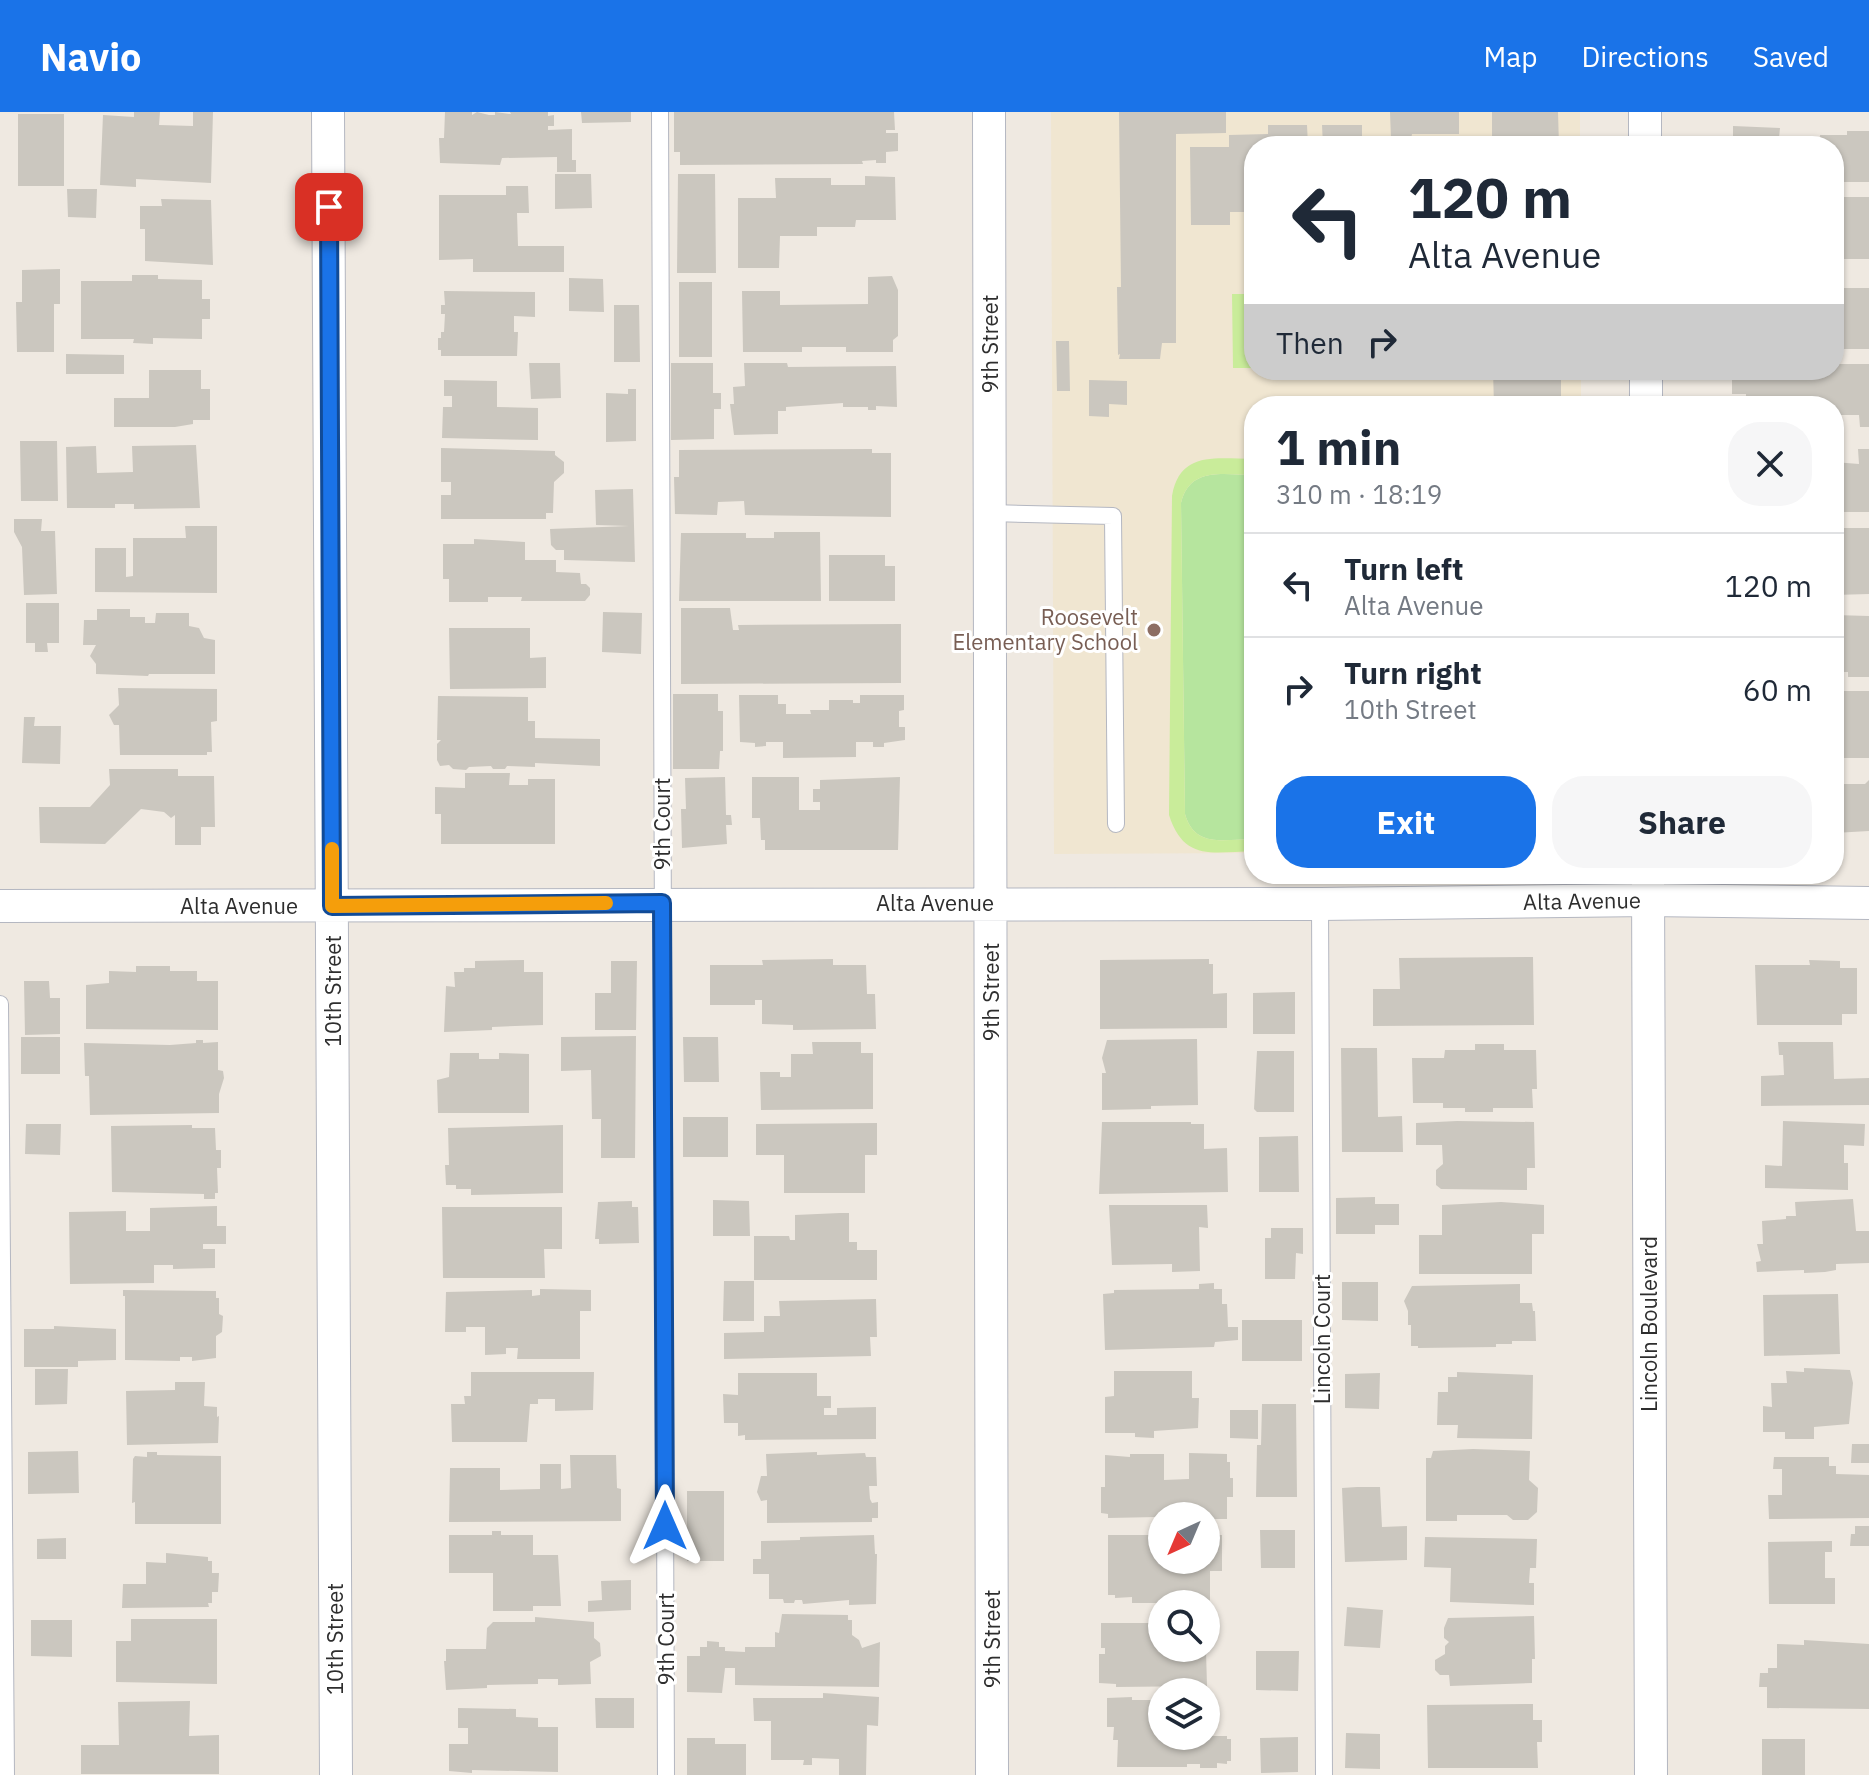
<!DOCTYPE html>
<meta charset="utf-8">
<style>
:root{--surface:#fff;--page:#f6f6f7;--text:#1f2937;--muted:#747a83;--line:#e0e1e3;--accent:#1a73e8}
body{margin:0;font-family:"IBM Plex Sans",sans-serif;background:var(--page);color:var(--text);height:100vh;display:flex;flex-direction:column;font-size:30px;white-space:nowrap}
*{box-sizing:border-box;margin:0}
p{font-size:26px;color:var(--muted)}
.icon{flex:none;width:44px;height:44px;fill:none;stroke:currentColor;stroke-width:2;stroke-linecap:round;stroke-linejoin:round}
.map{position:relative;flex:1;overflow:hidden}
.details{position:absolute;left:1244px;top:284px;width:600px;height:488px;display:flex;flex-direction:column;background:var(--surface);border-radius:32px;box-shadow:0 2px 6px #0004}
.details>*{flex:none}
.top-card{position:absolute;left:1244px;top:24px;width:600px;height:244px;border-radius:32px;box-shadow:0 2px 6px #0004;background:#fff;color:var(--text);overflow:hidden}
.needle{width:52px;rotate:224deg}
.controls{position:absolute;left:1148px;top:1390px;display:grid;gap:16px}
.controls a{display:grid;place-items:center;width:72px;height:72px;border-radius:50%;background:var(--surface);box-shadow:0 2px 6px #0004;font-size:40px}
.pin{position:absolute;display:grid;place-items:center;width:68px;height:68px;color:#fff;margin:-34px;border-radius:16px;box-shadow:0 4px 12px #0006}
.me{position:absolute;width:88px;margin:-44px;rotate:0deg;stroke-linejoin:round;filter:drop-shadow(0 0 6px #0008)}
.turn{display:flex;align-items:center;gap:28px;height:168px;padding:0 32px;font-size:36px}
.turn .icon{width:104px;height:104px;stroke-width:2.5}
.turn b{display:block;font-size:56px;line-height:68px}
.then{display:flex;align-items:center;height:76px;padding:0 32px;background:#0003;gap:16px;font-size:30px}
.round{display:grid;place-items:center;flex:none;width:84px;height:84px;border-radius:32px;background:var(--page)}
.overview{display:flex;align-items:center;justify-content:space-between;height:136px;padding:0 32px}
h1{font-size:48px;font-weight:700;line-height:60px}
.cta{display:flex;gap:16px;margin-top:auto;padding:16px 32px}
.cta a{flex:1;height:92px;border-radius:32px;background:var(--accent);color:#fff;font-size:32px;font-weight:700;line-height:92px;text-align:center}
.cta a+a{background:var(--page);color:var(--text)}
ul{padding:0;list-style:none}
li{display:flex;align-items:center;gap:24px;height:104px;padding:0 32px;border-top:2px solid var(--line)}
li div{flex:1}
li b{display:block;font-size:30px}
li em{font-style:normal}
header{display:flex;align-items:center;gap:48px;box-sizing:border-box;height:112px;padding:0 40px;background:var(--accent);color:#fff}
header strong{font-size:38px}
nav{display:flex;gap:44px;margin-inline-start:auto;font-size:28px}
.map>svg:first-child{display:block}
.education{fill:#f0e6d1}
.green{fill:#b6e59e}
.pitch{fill:#c9ec9a}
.building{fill:#cbc7bf}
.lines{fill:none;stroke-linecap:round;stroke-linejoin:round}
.service-casing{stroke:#b4b7c1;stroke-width:18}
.minor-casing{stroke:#b4b7c1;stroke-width:34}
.service{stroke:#fff;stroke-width:16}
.minor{stroke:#fff;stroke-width:32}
.route-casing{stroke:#114b97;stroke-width:20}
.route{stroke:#1a73e8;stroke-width:14}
.slow{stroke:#f59e0b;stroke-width:14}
.education-dot{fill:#8d6e63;stroke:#fff;stroke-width:3}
.labels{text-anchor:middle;stroke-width:6;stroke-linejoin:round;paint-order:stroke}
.street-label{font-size:22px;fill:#2e2e2e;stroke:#fff}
.education-label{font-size:22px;fill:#785e54;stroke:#fff;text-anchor:end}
</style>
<header>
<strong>Navio</strong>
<nav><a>Map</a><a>Directions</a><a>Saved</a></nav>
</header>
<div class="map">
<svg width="1869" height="1663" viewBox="0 0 1869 1663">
<rect width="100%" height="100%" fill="#efe9e1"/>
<path class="education" d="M1051,0H1580V34H1254V258H1581V294H1254V741L1054,742Z"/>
<path class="green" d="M1254,363V727C1225,727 1195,737 1185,702L1181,391C1190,354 1224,363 1254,363Z"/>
<path class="pitch" d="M1232,182H1254V256H1233Z
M1254,347V363C1224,363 1190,354 1181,391L1185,702C1195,737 1225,727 1254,727V739C1213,740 1184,750 1169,703L1172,384C1180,338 1217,347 1254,347Z"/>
<path class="building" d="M134,0H160L159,13L193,14V0H213L211,71L136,67V75L100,73L103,3L134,5Z
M445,0H472V3L477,0L489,3H495V0L511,2L510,0H548V4L554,3V14H548V18L572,17V48H576V60H557V45L502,46L500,53L440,51L439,26H444Z
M581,0H631V10L582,11Z
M674,0H894L895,18H886V21H898V39L886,40V51H876V48L862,49L863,52L680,53V40H674Z
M1119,0H1226V21L1176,22V231H1162L1160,247H1119L1120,242L1118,243L1117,175H1121Z
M1390,0H1459V22H1412L1411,27H1391Z
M1492,0H1558L1559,34H1492Z
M18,2H64V74H18Z
M1268,13H1307L1308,34H1254V100H1230V113H1191L1190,35H1229V23L1268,22Z
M1322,13H1362V34H1323Z
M1733,14L1780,16L1779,26L1795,27V34H1733Z
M1847,19H1869V70H1834V34H1821L1820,23H1847Z
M555,62H591L592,96L555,97Z
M678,62H715L716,161H677Z
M865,64L895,65L896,108H856L855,115H817V124H780L779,156H738V86H776L775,66H831V73H865Z
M506,74H528L529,101H517L518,134H564V160H473V147L439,148V83H506Z
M67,77H97L96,106L68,105Z
M1834,85H1869V147H1834Z
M161,87L211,88L213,153L145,149V117H140V94H162Z
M60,157V192H54V240H17L16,190H22V158Z
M132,163H158V167L202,168V187H210V207H202V227L153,226V232L133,231L134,227H81V169H132Z
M892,164L898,178V224L893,228V240H846V235H802V240H743L742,179H780V193L868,192V165Z
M569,166L603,167L604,200L569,199Z
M679,170H712V245H679Z
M1834,176H1869V237H1834Z
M444,179L535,180V205L514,204V220H518L517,244H441V238H438V226H441V220H444L445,202H441V193H445Z
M614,193H639L640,250H614Z
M1056,229H1069L1070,279H1057Z
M66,242L124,243V262H66Z
M529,251H560L561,286L531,287Z
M671,251H713V281H721V297H714V327L671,328Z
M744,251H787L788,255L896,254L897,295L876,294V298H868V295H843V291L786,295V299H778V322L734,323L730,292H734L733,275L745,274Z
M1834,252H1869V315H1860L1859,303H1834V294H1746V282H1732V258H1834Z
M149,258H201V277H210V308H193V312L175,315H114V286H149Z
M1493,258H1561V294H1494Z
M444,268L497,269V295L538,296V328L442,326L443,295H452V284H444Z
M1089,268L1127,269V293L1109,292V305L1089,304Z
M628,277H636V329L606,330V281L628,282Z
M20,329H57L58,389H21Z
M196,333L200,396L134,397V392H115V396H67L66,335L96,334L97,361L133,360L132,334Z
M441,336L555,339V343L564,350V361L554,370L553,401H546V407H441V383H451V370H441Z
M872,337V341H891V405L745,403L744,389L718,390L717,403L675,402L674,365H679V338Z
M1858,337H1869V400H1834V350L1859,352Z
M633,377L635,450L564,448V438H556L551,433L550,417L629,414L596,413L595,378Z
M14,407H42L41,419H55L57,482L24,483L22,435L14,420Z
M185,414H217V481L95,480V436H126V465L133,464V426H186Z
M1834,416H1869V482L1834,483Z
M774,420H820L821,489H679L681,421H746V426H774Z
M474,427L525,430V448H556V460L580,461L581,472H586L590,476V483L585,489H521L522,485H488V490H449V467H443V432H474Z
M829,443H885V454H895V489H829Z
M26,491H59V531H47L48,540H35V531H26Z
M681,496H730L733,518H739L738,513L901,512V571L681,572Z
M97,497H130V505H145V511H155L156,501H189V514L199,516L204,526L215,528V562H149L148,564L96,562V552L90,544L96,533H83L84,508H97Z
M603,500L642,501L641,542L602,540Z
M1834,503L1869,504V565H1848V560H1834Z
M449,516H530V546L546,545V576L450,577Z
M118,576L217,577V609L211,610L212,640H207V643H120L119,613H114L109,603L119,593Z
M1834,579H1869V646H1844V650H1834Z
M673,582H718V599H723V639H720L719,657H673Z
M739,583H778V592H786V602H811L810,598H829V588H853V591H860V583H904V598L899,599V615H905V628L884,631V635H873V630H856V645L783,646V630H766V634L755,635V631L740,630Z
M438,584L528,585V609H535V626L600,627V654L535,651V655L507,654L505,657H493L491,654L469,655L466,658L453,657L449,653L440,654L437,648V632L441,628H437Z
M24,605H35L34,614H61L60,652L22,651Z
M109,657H178V664H214L215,715H201V733H175V703L171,706L164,700L141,697L105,732L40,731L39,695H90L110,673Z
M465,661H510L509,673H528V667H555V732H441V702H435V675L465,676Z
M725,665L726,703H731L732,713H726L727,732L682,736L681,697H686L685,666Z
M752,665H799V698H820V690H813V677H820V668L900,665L898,738H765V728H761L760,706H752Z
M1869,668V719L1834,721V672H1865Z
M1533,845L1534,913L1373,914V877H1400L1399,846Z
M833,847V853H866L867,882H875L876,917L793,918V913L762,912V888H755V893H710V853H763L762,848Z
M1209,847V852H1213V882L1227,881V916L1100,917V848Z
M524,848V860H543V913L492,915V918L444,920L446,874L455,875L454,860H464V856H475V849Z
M1809,848L1840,849V856H1857V902H1842V913H1757L1755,853H1810Z
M611,849H637L636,918H595V881H611Z
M136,854H170V859H197V869H218V918L86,917V873L109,871V859L136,860Z
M24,869H49L50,886H60V922L25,923Z
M1295,880V922H1253V881Z
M636,924L635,1046H601V1007H592L591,958L561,959V925Z
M21,925H60V962H21Z
M683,925H718L719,970H684Z
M1197,927L1198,993L1151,994V997L1102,998V961H1106L1102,946L1107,928Z
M196,928H203V931L218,930V958L223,959L224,966L219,982V1001L90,1003L89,964H85L84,931L170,933L196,931Z
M812,930H861V941H873V997L761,998L760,960H780V965H791V942H813Z
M1778,930H1833L1834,967L1869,966V993L1761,994V964L1784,963L1783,943H1779Z
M1475,932H1504V938H1536L1537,977H1532L1533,996H1493V1000H1465V996H1443V991H1413L1412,946H1444L1445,938H1475Z
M1341,936H1377L1378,1005L1402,1004L1403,1040H1342Z
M1257,939H1294V1000H1257L1254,997Z
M450,941H479V947H499V941L529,942V1001H438L437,968L449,965Z
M683,1005H728V1045H683Z
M1457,1009L1534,1010L1535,1056H1527V1078L1441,1077L1436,1073V1058L1443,1052L1442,1033H1416V1011Z
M1783,1009L1865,1012L1864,1034L1844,1033V1051H1848V1078L1765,1076V1053L1782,1054Z
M1102,1010H1191V1012H1204V1037L1227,1036L1228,1080L1099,1082Z
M877,1011V1043H865V1081H784V1043H756V1012Z
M26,1012H61L60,1043L25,1042Z
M192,1013V1016H215L216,1038H221V1056H217L218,1081H215V1087H204V1082L112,1080L111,1014Z
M563,1013V1081L471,1083V1077H456V1073H446L445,1053H449L448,1016Z
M1298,1024L1299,1080H1259V1025Z
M1375,1085V1092H1399V1113H1375V1122H1336V1086Z
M1853,1087L1856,1119H1869V1151L1836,1152V1158L1825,1160L1804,1161V1158L1757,1160L1756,1150L1761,1149L1757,1132H1763L1762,1109L1786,1107V1104H1796L1795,1090Z
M713,1088L749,1089L750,1124H713Z
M632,1089V1095H638L639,1131L599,1132V1127H595L598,1090Z
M1501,1090L1544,1093V1122H1532V1162H1419V1123H1442V1093Z
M1109,1093H1207L1208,1116L1199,1115L1200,1159L1172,1160V1152L1112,1153Z
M217,1094V1114H226V1132H203V1137H215V1156L173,1157V1153H154V1171L70,1172L69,1100L126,1099V1119H150V1096Z
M442,1095H562V1137H544L545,1166H443Z
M840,1101H849V1130H857V1138H877V1168H754V1124H789L790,1128H795V1103Z
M1271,1116H1303V1142L1296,1141L1295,1167H1265V1126H1271Z
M724,1169H754V1209H723Z
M1342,1170H1378V1209L1342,1208Z
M1214,1171V1177H1222V1192H1227L1228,1215H1238V1228L1215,1230L1214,1235L1105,1238L1103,1182L1114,1181V1178L1199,1177V1172Z
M1520,1172V1191H1532L1533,1199H1535L1536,1229H1512V1232H1496V1235L1418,1236V1234H1411V1213H1408V1199L1404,1189L1412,1174Z
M540,1177L591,1178V1199H580V1247H517L518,1236H506V1242L485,1243V1215H466V1220H445L446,1180L532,1178V1184L540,1183Z
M123,1178L216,1179V1186H219V1202L223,1204L222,1220L216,1224V1246L192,1249V1245H180V1249L125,1248V1184H123Z
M1838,1182L1840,1242L1764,1244L1763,1183Z
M876,1187L877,1225H870L871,1244L724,1247V1221L764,1220V1204H780L779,1189Z
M1242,1208H1302V1249H1242Z
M54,1214L116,1217V1248L78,1249V1255H24V1217H54Z
M1804,1256L1850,1258L1853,1271L1849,1312L1814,1315V1327H1785V1320H1763V1294L1772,1295L1771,1271H1787L1786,1259L1804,1260Z
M35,1257H68L67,1292L35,1293Z
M1114,1259H1192V1286H1199L1198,1316L1154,1319V1326L1135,1325V1321H1105V1285L1114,1284Z
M471,1260H594L593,1298L555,1299V1287H538V1292H530L527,1330H452L451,1292H465L464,1284H471Z
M1457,1260L1533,1263L1532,1327L1457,1326L1458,1313H1437L1438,1280H1448V1265H1457Z
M738,1261H817V1284H831V1296H824V1303H837V1296L876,1295V1327L745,1328V1323L738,1324V1311H724L723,1282L738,1283Z
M1380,1261L1379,1297L1345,1296V1262Z
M175,1270H205L204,1294L217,1295V1305L219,1304L218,1331L127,1333L126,1279L175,1278Z
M1262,1292H1296L1297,1385H1256L1257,1333H1261Z
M1230,1298H1258V1327L1230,1326Z
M1852,1332H1869V1351H1851Z
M1473,1337L1530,1339L1529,1368L1538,1376L1537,1400L1528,1408H1513L1507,1403H1457V1409H1426V1346H1431L1433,1339Z
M78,1339L79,1381L28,1382V1340Z
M147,1340H157V1343L221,1344V1412H135V1390L132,1391L133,1347L135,1344L147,1345Z
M817,1340V1343L865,1341L866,1345H876L877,1374H869L870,1387L872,1391L878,1390V1406H872V1410L767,1411V1388L761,1389L757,1380L761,1364H767L766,1342Z
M1189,1341L1227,1342V1350H1230V1366H1233V1385H1227V1407H1206V1404L1108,1406V1402L1101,1401V1375H1105V1343L1130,1345V1342H1164V1368L1189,1367Z
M570,1343H616L617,1376L621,1377V1409L449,1410L450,1356H500V1378L540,1377V1352H561V1377L571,1376Z
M1774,1345H1829V1354H1836V1362L1869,1363V1406L1769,1407L1768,1383H1782V1357H1773Z
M1357,1375H1380L1382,1415L1407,1414V1448L1345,1450L1342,1376Z
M687,1379H724V1449H687Z
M1855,1414H1869V1434H1850L1851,1422H1855Z
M1260,1418H1295V1456H1261Z
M492,1419H501V1423H533V1443H558L561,1494H533V1499H493V1461H449V1423H492Z
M874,1423L875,1442H877L876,1492L849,1493V1488L803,1492L802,1488H795L794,1491H784L783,1487H769V1462H753V1447H761V1429L800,1428V1425Z
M1108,1423H1162V1448H1206V1423H1222V1459H1210V1491H1132V1485L1115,1486V1483H1108Z
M1425,1425L1537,1427L1536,1456H1530L1529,1471H1534V1493L1450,1490L1451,1456L1424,1455Z
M66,1426V1447H37V1427Z
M1832,1429V1440H1825V1466H1835V1492H1769L1768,1430Z
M166,1441L208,1445V1449H212V1461H219L218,1480H212V1491H208L209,1495L122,1496L123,1472H146V1450L166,1451Z
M631,1468V1498L588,1500V1489L602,1488L601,1469Z
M1347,1495L1383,1498L1380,1536L1344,1534Z
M782,1502L848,1503V1508H852V1523L859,1528L862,1536L880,1530L879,1575L735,1573V1556H725L722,1581L687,1580V1544H700V1535H707V1529L719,1530V1535H725V1539L745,1540V1535H775V1520L779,1521Z
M1534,1504L1535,1547H1532V1571L1450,1574L1449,1563H1440L1435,1558V1548L1445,1542V1534L1449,1530L1444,1526V1516L1448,1506Z
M535,1505L594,1510V1526L600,1531L601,1544L590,1550L591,1572L558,1573V1567H538V1572L487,1573V1576L446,1578L444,1549H446V1537H486L487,1516L493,1510H535Z
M131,1507H217V1572L116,1570V1529H131Z
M31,1508H72V1545L31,1544Z
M1101,1511H1162V1536H1203V1539H1206L1207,1574L1116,1575V1572L1099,1571V1542H1105V1536H1101Z
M1804,1528L1869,1532V1597L1767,1596V1575H1759L1760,1561H1768V1556H1777V1532L1804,1533Z
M1256,1539H1299L1298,1579L1256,1578Z
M823,1581L879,1585L878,1614L867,1613L866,1663H839V1647L812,1646V1653H803L804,1648H771V1609H754L753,1586H823Z
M1132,1585V1588H1162V1624H1227V1627H1231V1649H1227V1652L1217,1651V1656H1200V1652H1187V1655H1117L1118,1628H1113L1114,1615H1107V1586Z
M595,1586H634V1616H596Z
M190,1589L189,1624L219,1623V1662H81V1633H119L118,1590Z
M1533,1592V1608H1542V1630H1537L1538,1656H1428L1427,1593Z
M458,1596L516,1597V1605L538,1606V1615H558V1660L472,1658V1661L449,1659V1632H468V1616H458Z
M1346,1621L1380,1622V1657L1345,1656Z
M1298,1625V1660L1261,1661L1260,1626Z
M687,1626H715V1632H746V1663H687Z
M1762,1627H1805V1663H1762Z"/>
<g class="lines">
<defs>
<path id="service" d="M660,0L666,1663
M990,401L1113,404L1116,712
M1320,792L1324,1663
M0,892L6,1663"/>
<path id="minor" d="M328,0L336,1663
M989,0L992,1663
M1645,0V34
M1646,258V294
M1648,762L1651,1663
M0,794L1320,792L1648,788L1869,791"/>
</defs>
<use href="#service" class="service-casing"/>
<use href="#minor" class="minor-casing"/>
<use href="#service" class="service"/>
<use href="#minor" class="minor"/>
</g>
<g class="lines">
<defs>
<path id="route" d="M329,95L332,794L662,791L665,1414"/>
</defs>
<use href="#route" class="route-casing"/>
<use href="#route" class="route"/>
<path class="slow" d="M332,737V794L606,791"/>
</g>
<circle class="education-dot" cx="1154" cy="518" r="8"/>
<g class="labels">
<g class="street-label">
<text transform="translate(990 232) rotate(-90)" y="8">9th Street</text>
<text transform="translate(662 712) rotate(-90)" y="8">9th Court</text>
<text transform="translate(1582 789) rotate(-1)" y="8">Alta Avenue</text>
<text x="935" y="799">Alta Avenue</text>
<text x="239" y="802">Alta Avenue</text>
<text transform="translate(333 879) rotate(-90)" y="8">10th Street</text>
<text transform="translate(991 880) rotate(-90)" y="8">9th Street</text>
<text transform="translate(1649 1212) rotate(-90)" y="8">Lincoln Boulevard</text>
<text transform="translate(1322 1227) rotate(-90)" y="8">Lincoln Court</text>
<text transform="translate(335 1527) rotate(-90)" y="8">10th Street</text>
<text transform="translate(666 1527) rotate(-90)" y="8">9th Court</text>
<text transform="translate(992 1527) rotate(-90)" y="8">9th Street</text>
</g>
<g class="education-label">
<text x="1138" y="513">Roosevelt<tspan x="1138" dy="25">Elementary School</tspan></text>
</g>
</g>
</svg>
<div class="controls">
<a><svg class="needle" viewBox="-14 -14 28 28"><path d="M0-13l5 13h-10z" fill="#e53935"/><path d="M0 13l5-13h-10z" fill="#747a83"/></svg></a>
<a><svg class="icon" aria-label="search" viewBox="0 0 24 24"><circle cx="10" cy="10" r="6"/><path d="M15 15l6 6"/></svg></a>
<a><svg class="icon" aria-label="layers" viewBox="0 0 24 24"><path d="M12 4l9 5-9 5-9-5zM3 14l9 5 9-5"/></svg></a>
</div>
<div class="pin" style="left:329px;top:95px;background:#d93025"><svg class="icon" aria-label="arrive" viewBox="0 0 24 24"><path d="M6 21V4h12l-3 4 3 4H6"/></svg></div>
<svg class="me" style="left:665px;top:1414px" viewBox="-20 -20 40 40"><path d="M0-17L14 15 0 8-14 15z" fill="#1a73e8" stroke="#fff" stroke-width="4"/></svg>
<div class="top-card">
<div class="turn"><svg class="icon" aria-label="left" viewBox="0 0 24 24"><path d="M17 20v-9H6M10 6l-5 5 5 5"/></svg><div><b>120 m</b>Alta Avenue</div></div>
<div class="then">Then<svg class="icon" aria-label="right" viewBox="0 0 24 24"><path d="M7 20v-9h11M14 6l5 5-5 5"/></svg></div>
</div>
<section class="details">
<div class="overview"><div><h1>1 min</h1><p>310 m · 18:19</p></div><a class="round"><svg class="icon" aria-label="close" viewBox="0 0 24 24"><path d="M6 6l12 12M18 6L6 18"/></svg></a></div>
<ul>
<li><svg class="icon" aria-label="left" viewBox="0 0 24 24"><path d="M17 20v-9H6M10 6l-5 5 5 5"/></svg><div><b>Turn left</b><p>Alta Avenue</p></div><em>120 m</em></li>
<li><svg class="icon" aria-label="right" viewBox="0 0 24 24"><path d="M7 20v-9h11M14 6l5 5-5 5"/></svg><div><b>Turn right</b><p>10th Street</p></div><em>60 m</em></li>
</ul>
<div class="cta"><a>Exit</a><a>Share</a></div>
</section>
</div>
